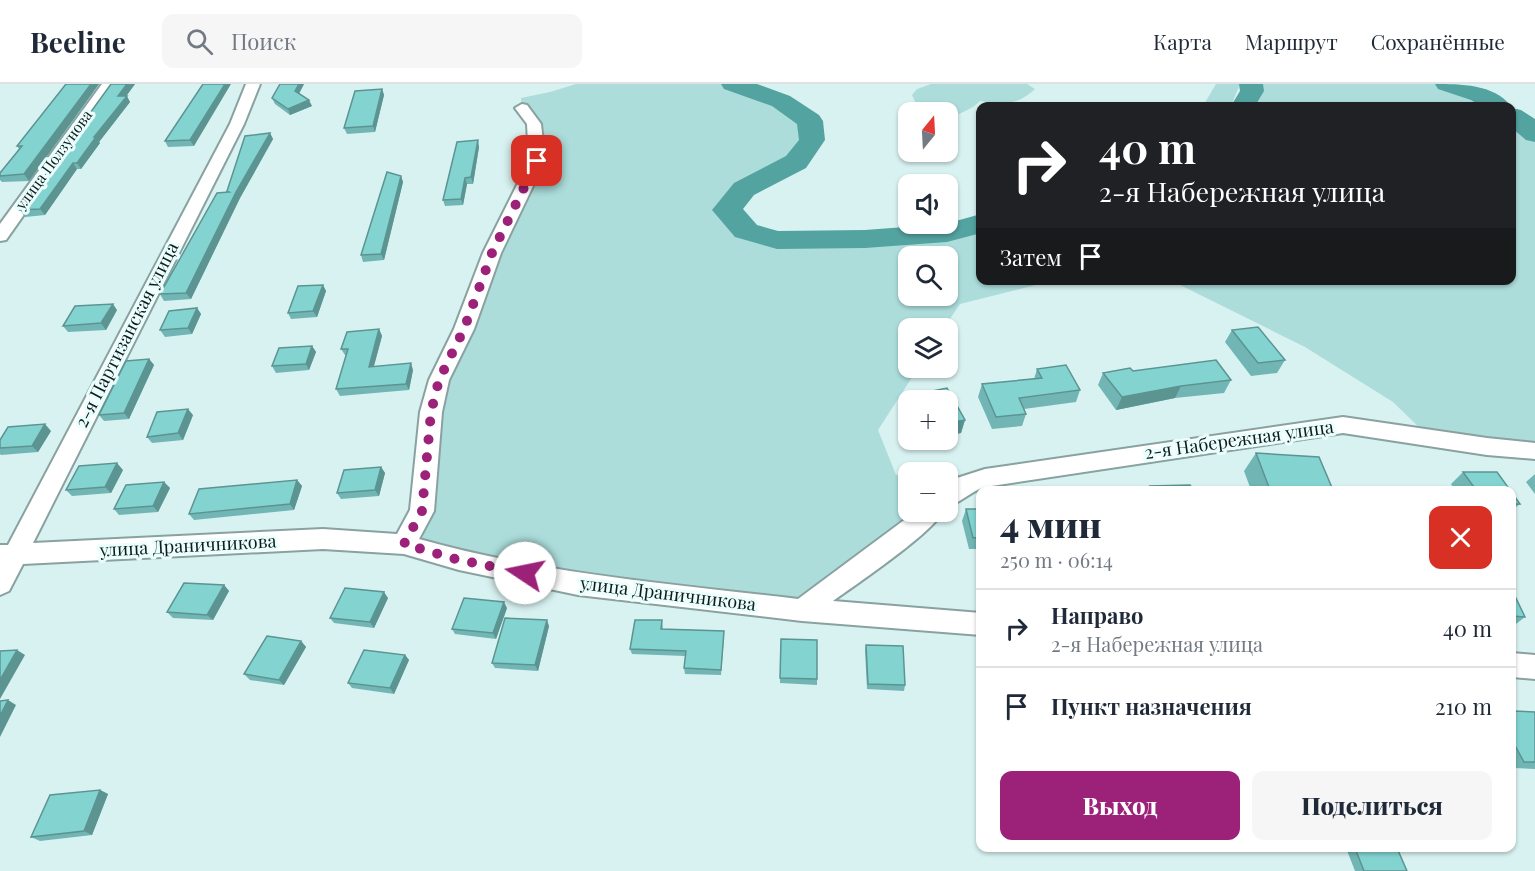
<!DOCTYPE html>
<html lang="ru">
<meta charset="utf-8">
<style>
:root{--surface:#fff;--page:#f6f6f7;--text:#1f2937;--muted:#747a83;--line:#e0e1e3;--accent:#9c2178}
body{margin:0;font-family:"Playfair Display",serif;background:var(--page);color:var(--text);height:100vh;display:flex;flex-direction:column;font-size:22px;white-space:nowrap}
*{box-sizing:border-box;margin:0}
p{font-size:20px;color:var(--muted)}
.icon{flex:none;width:33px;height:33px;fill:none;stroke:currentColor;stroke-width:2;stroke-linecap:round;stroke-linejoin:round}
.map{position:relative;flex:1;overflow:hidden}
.panel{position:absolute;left:976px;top:402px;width:540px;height:366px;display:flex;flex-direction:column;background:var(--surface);border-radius:12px;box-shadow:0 2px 4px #0004}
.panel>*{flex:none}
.hud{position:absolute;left:976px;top:18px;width:540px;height:183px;border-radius:12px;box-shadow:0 2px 4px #0004;background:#202124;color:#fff;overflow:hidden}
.needle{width:39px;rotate:18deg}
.fabs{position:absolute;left:898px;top:18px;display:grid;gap:12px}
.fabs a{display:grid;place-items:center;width:60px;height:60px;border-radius:12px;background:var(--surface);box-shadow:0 2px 4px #0004;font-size:30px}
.pin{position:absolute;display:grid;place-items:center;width:51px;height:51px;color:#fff;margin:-26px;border-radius:12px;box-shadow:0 3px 9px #0006}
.me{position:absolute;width:66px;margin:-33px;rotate:281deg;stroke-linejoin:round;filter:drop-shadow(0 0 4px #0008)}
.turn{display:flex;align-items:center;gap:21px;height:126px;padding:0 24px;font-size:27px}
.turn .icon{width:78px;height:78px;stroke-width:2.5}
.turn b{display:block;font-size:42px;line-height:51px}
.then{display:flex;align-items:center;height:57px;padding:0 24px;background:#0003;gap:12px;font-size:22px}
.round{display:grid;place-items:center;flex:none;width:63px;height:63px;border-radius:12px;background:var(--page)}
.head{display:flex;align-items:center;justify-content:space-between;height:102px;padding:0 24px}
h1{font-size:36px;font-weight:800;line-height:45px}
.button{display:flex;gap:12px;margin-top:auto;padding:12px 24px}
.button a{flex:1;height:69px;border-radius:12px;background:var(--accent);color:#fff;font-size:24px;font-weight:800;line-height:69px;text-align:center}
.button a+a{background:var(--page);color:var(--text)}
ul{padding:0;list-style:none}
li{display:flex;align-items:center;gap:18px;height:78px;padding:0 24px;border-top:2px solid var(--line)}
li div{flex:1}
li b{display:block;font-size:22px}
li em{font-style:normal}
header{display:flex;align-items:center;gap:36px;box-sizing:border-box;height:84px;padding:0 30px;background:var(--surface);border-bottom:2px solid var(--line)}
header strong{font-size:28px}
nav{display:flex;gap:33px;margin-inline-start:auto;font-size:21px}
.search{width:420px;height:54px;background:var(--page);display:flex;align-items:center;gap:15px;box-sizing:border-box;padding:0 21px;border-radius:12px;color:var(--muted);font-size:22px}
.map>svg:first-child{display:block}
.green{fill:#acdddb;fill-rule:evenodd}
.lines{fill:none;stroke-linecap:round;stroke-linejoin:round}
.river{fill:#53a3a1;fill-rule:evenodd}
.minor-casing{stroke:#89a2a0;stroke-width:4}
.minor{fill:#fff;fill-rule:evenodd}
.wall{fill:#71b6b4}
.shaded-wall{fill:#5c9492}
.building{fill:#83d4d1;stroke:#5c9492;stroke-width:1.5}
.route{stroke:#9c2178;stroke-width:10;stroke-dasharray:0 18}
.labels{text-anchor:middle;stroke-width:6;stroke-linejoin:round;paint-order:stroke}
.far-street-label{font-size:15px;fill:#111b1a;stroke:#e9fefd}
.street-label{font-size:18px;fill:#111b1a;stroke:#e9fefd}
</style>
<header>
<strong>Beeline</strong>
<div class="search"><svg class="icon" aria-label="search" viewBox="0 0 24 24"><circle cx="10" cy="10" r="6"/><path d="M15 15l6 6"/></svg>Поиск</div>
<nav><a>Карта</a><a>Маршрут</a><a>Сохранённые</a></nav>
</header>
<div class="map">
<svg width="1535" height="787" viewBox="0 0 1535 787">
<rect width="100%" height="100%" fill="#d8f2f1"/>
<path class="green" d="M576,0H733L781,17L810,37L812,56L796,78L772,89L737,113L728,125L746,147L777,156L865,155L947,149L981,139V196L1052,197L960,220L944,244H909V284H918L878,346L896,391L909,390V428H932L897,457L802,526L404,460L431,328L537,77L534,40L522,24L521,14L550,8ZM909,172H948V212H909Z
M931,0H1027L1035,5C1017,22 1003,20 980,17C972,26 960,28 951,35V45L948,46V28H917L919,26L912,11L917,5Z
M1216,0H1240L1231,22H1203Z
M1252,0H1447L1480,11L1496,22H1243L1252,7Z
M1512,34L1535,50V367L1430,354L1393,318L1305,263L1172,197L1512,196Z"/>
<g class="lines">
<path class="river" d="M721,0H757L790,12L819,31L823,37L825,56L806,84L754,111L743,125L757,141L778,147L865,146L945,140L981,130V149L947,158L865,164L777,165L735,153L712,126L734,99L786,72L799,56L797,40L772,22L724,5Z
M1239,0H1263L1264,7L1255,22H1231L1240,7Z
M1435,0C1460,0 1494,0 1511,22H1481L1471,16L1438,5Z
M1512,24L1521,26L1535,35V58L1526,56L1512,44Z"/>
<defs>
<path id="minor" d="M102,0H116L6,156L0,157V140Z
M246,0H260L244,40L33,459L323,445L397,450L410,426L420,328L429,296L454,245L483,169L529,77L527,40L515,24L522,20L527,21L541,40L545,77L501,169L474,245L449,296L442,328L434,427L419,455C543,490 671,500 798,515L915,428H942C935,447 854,502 833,517L981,529V551L802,537L578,511L459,486L404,470L323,465L23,480L9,507L0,511V461H8L230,40Z
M1343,333L1487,354L1535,359V375L1487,371L1343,349L985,403C971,407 962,418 948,422V401L957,394L985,385Z
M1512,569L1535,571V595L1512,593Z"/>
</defs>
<use href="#minor" class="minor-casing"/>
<use href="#minor" class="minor"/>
</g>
<path class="wall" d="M66,0H99L29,97L2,98L0,96V89L19,65L17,62Z
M111,0H135L126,12L130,18L99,58L100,59L81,85H77L45,131L25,133L20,126Z
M203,0L194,62L168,63L165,57Z
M280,0H304L299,10L312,22L290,31L275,20L272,14Z
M382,5L384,11L375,48L347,50L344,44Z
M270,49L273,55L240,114L191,215L164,217L160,210L228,108L227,107Z
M479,63L473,100H467L463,121L445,122L443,116Z
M401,92L403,98L384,176L363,178L361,171Z
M323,201L326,207L317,233L291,235L288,229Z
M197,224L201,230L192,250L165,253L160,246Z
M117,226L106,246L68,248L63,242Z
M379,245L382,252L374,282L413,286L409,306L340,312L336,305L346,271H345L341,265Z
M1232,246L1285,276L1277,289L1251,292L1225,258Z
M312,262L316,268L309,286L276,289L272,282Z
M149,275L154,281L129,335L104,337L99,331Z
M1037,285L1080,306L1076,318L1024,325L1026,330L1022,342L992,345L978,313L982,300L1034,295Z
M1103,289L1231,296L1224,309L1175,314L1116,326L1098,301Z
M947,304L965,336L961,349L948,351V316H921L922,309Z
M193,331L183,356L152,359L147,353Z
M51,347L38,368L1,371L0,370V356Z
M1256,369L1333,406H1251L1244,387Z
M381,383L385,389L379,412L341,415L337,409Z
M123,386L111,409L72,412L66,406Z
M1463,388L1510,406H1455L1451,400Z
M1535,390V410L1526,398Z
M297,396L302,402L294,426L194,436L189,430Z
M164,398L170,404L158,428L119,431L114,425Z
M1512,409L1520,420L1512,426Z
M966,425H981V465H969L962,437Z
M224,501L229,507L213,536L173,534L167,528Z
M1512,506L1525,533L1512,543Z
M388,514L374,544L334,539L330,534Z
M507,524L496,555L455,550L452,545Z
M662,536L663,545L724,547V553L721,591L685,590L684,584L685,572L632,570L630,565Z
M549,542L538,587L495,584L492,579Z
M781,555L817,595V601L780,599Z
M301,557L306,563L284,601L250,596L244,590Z
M866,561L905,601L904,607L867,605L865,566Z
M405,571L409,576L394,610L352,604L348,599Z
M1512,627L1535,628V685L1513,684L1512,683Z
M100,706L108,710L92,751L40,757L31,753Z
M1346,764H1397L1407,787H1355Z"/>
<path class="shaded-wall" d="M91,0H99L29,97L24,90Z
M127,0H135L122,18L127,12L130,18L99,58L100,59L81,85L77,79L94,53L118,12Z
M225,0H231L194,62L190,56Z
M299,0H304L297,13L295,7Z
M382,5L384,11L375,48L373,42Z
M309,16L312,22L290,31L288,25Z
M270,49L273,55L240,114L191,215L186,209L236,108Z
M478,56L479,63L473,100L471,93Z
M73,79L77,85L45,131L40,125Z
M401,92L403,98L384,176L381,170Z
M465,94L467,100L463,121L461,115Z
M323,201L326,207L317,233L313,227Z
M113,220L117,226L106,246L101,239Z
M197,224L201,230L192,250L188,244Z
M379,245L382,252L372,289L369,283Z
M312,262L316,268L309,286L306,280Z
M149,275L154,281L129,335L124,329Z
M411,279L413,286L409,306L406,300Z
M1181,302L1175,314L1116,326L1122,313Z
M188,325L193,331L183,356L178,349Z
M965,336L961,349L948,351V339Z
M45,340L51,347L38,368L32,362Z
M117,379L123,386L111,409L105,403Z
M381,383L385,389L379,412L375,406Z
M297,396L302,402L294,426L290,420Z
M164,398L170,404L158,428L153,422Z
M224,501L229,507L213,536L207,531Z
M384,508L388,514L374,544L370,538Z
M504,518L507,524L496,555L493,549Z
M547,536L549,542L538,587L535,581Z
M301,557L306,563L284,601L279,596Z
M17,566L25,571L0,615V596Z
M405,571L409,576L394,610L390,604Z
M8,616L16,621L0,653V632Z
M100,706L108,710L92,751L84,747Z"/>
<path class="building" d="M66,0H91L24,90L0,92V89L22,62H17Z
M111,0H127L118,12H127L94,53H96L77,79H73L40,125L20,126Z
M203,0H225L190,56L165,57Z
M280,0H299L295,7L309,16L288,25L272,14Z
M382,5L373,42L344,44L355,7Z
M270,49L236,108L186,209L160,210L217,109L229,108L227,107L245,52Z
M478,56L471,93L465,94L461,115L443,116L457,58Z
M387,88L401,92L381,170L361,171Z
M323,201L313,227L288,229L298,202Z
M113,220L101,239L63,242L75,222Z
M197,224L188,244L160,246L169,227Z
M1258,243L1285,276L1258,279L1232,246Z
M379,245L369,283L411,279L406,300L336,305L348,265H341L347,248Z
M312,262L306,280L272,282L279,264Z
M149,275L124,329L99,331L126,277Z
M1216,276L1231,296L1181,302L1122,313L1103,289L1130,284L1133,287Z
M1066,281L1080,306L1019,314L1026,330L996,333L982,300L1042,294L1037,285Z
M947,304L965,336L948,339V316H926L922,309Z
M188,325L178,349L147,353L157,328Z
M45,340L32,362L0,364V356L8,343Z
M1256,369L1319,373L1333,406H1270Z
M117,379L105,403L66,406L79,382Z
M381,383L375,406L337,409L344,386Z
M1463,388H1497L1510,406H1476Z
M297,396L290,420L189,430L199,405Z
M164,398L153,422L114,425L126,401Z
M1190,401L1193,406H1152L1150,402Z
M1067,403H1102L1103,406H1068Z
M1512,409L1520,420H1512Z
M966,425H981V453L973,454Z
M184,499L224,501L207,531L167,528Z
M345,504L384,508L370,538L330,534Z
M1512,506L1525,533L1512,532Z
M464,514L504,518L493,549L452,545Z
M505,534L547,536L535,581L492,579Z
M635,536H662L661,545L724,547L721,586L684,584L686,567L630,565Z
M267,552L301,557L279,596L244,590Z
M781,555L817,556V595L780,594Z
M866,561L903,562L905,601L868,600Z
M17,566L0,596V567Z
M364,566L405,571L390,604L348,599Z
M8,616L0,632V617Z
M1512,627L1535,628V678H1524L1512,656Z
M100,706L84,747L31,753L50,711Z
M1355,764H1397L1407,787H1364Z"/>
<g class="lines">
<path class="route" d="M525,489L459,476L404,460L422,427L431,328L439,296L464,245L492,169L537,77"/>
</g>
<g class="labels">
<g class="far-street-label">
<text transform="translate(54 76) rotate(-54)" y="5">улица Ползунова</text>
</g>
<g class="street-label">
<text transform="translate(127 251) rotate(-63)" y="6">2-я Партизанская улица</text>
<text transform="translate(1239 356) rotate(-8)" y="6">2-я Набережная улица</text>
<text transform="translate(188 462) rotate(-3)" y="6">улица Драничникова</text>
<text transform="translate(668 510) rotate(7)" y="6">улица Драничникова</text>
</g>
</g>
</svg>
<div class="fabs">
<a><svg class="needle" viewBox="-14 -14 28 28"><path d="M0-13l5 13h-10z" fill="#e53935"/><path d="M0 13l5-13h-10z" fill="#747a83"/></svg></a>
<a><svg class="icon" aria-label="sound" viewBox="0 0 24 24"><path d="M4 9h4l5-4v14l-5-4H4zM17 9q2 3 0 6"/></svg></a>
<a><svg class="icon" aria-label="search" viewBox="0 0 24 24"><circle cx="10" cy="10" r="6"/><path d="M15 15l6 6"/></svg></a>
<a><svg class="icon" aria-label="layers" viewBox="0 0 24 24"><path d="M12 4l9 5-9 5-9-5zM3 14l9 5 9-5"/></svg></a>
<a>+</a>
<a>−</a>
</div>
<div class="pin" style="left:537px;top:77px;background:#d93025"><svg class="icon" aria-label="arrive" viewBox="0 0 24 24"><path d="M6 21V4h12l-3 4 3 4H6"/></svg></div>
<svg class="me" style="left:525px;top:489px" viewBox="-20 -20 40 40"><circle r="19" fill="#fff"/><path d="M0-13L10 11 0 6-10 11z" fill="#9c2178"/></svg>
<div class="hud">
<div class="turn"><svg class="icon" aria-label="right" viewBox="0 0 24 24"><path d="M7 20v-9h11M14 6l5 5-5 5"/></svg><div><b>40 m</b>2-я Набережная улица</div></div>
<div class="then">Затем<svg class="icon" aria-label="arrive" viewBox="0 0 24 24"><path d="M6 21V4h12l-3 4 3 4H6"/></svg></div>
</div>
<section class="panel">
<div class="head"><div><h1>4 мин</h1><p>250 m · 06:14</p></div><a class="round" style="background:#d93025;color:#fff"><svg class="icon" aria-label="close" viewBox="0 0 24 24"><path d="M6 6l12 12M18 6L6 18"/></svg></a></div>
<ul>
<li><svg class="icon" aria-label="right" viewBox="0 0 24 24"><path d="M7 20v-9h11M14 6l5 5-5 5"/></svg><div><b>Направо</b><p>2-я Набережная улица</p></div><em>40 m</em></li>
<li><svg class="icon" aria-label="arrive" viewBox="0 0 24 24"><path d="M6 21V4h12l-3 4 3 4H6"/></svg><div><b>Пункт назначения</b></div><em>210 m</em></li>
</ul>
<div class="button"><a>Выход</a><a>Поделиться</a></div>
</section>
</div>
